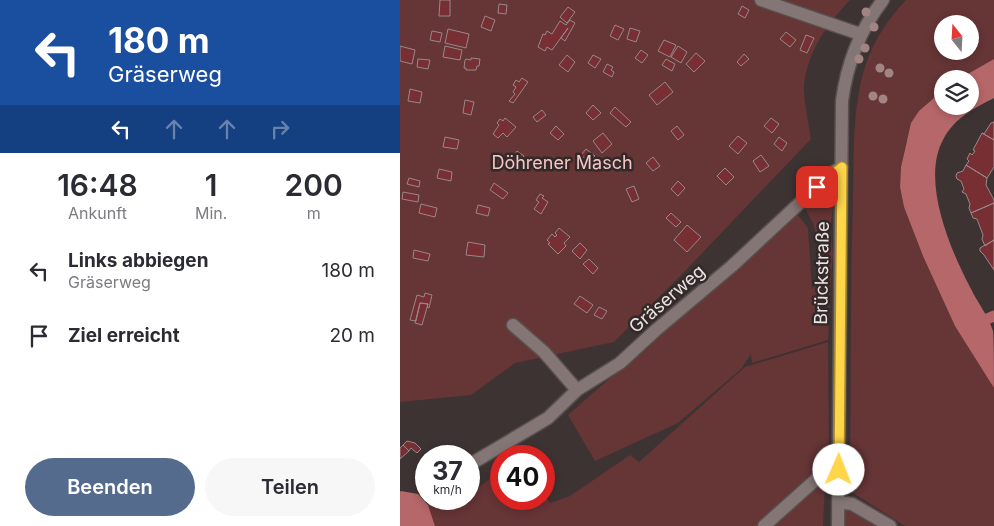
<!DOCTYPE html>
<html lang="de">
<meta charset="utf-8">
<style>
:root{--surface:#fff;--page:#f7f7f7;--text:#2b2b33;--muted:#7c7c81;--accent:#556b8d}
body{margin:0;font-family:Inter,sans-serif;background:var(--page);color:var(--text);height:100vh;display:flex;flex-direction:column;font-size:19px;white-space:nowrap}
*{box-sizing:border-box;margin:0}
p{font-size:16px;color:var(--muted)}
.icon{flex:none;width:28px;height:28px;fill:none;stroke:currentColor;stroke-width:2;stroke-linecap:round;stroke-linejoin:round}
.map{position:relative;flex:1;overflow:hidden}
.side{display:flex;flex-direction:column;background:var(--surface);width:400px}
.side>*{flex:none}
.hud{background:#1a4fa0;color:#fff;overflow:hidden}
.needle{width:32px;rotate:342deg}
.buttons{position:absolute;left:534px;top:15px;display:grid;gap:10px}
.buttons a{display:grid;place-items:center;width:45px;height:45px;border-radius:50%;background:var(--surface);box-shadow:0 2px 8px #0003;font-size:25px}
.speed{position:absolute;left:15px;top:445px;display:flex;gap:10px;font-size:25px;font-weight:700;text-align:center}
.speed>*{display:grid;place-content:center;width:65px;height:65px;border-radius:50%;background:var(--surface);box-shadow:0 2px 8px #0003;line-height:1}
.speed small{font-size:12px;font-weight:400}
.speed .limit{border:8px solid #d22;background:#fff;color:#111}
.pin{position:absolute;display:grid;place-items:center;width:42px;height:42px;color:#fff;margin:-21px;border-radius:10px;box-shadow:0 2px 8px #0006}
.me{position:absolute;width:55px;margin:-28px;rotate:1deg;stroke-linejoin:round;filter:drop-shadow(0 0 4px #0008)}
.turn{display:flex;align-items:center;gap:18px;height:105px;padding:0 25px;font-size:22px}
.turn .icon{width:65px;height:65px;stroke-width:2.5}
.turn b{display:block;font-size:35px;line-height:42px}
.lanes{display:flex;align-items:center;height:48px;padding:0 25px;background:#0003;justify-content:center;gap:25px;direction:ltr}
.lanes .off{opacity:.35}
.eta{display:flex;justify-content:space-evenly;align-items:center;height:85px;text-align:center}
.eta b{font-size:30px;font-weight:600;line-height:35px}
.primary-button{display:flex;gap:10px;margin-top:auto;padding:10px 25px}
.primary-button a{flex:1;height:58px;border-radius:30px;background:var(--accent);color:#fff;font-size:20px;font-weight:600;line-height:58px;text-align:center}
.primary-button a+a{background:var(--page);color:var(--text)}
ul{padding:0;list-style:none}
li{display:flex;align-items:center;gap:15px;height:65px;padding:0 25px}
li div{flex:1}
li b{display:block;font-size:19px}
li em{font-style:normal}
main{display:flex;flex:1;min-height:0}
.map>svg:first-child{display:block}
.green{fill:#663536;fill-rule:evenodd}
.water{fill:#b66769}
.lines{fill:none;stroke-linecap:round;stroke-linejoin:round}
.canal{stroke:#b66769;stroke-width:11}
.building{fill:#772f33;stroke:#978989}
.minor-casing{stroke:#584f4e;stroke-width:15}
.minor{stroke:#837675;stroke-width:12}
.tree{fill:#a28483}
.route-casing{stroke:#a68a30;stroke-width:12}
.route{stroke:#ffd54a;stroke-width:9}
.labels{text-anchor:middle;stroke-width:5;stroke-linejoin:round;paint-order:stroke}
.park-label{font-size:18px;fill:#f4c6c5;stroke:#342929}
.street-label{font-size:18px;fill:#eae3e3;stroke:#342929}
</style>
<main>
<section class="side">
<div class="hud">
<div class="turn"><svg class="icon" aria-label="left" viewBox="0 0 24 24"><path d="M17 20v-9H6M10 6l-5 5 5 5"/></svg><div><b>180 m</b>Gräserweg</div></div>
<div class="lanes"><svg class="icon" aria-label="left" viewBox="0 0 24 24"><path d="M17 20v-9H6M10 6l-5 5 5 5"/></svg><svg class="icon off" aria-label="ahead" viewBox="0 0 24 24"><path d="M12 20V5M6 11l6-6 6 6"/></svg><svg class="icon off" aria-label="ahead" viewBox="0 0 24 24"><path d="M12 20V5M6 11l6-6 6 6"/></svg><svg class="icon off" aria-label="right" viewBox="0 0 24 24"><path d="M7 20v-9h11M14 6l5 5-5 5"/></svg></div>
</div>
<div class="eta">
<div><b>16:48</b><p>Ankunft</p></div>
<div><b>1</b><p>Min.</p></div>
<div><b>200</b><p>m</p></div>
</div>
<ul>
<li><svg class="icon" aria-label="left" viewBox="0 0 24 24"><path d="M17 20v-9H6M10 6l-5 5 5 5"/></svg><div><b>Links abbiegen</b><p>Gräserweg</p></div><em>180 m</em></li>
<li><svg class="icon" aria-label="arrive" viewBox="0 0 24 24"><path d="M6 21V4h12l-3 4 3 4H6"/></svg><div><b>Ziel erreicht</b></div><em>20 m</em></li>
</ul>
<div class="primary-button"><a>Beenden</a><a>Teilen</a></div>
</section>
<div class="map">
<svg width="594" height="526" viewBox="0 0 594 526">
<rect width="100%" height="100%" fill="#3e3333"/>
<path class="green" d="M0,0H450C427,24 408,51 404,85C403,96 409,126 411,139L287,269L214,342L115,363L71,395L0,402Z
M506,0H594V59L559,79H542V91L538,95L506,142L501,167L500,187L504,207L523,256L594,388V526H505L450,491C451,394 450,296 453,199C454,156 452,105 466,64C474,40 488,19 506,0ZM542,24H570V51H542Z
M435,191L430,230L433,253L431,278L428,340L352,363L351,354L341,369L278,423L195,461L168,415L397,214L408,228L412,289L422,278L419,265L421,252L413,223L404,207Z
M428,342L429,459L424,478L372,526H35L28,505L41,499L47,509L63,499H69V495L96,474L101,476V499H144V495L150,503L170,496L230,455L239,462L345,367Z
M425,481L423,526H373Z
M438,506L451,507L482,526H438Z"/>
<path class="water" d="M594,59V98C574,108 555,118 544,138C520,179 550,249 570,287C577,302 588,315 593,331C594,341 594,376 594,388L555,326L523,256L504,207L500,187L501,167L511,123L519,111L542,91V106H570V79H559Z
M1,491L18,494L28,505L35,526H0V492Z"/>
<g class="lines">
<path class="canal" d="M575,324L594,316"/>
</g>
<path class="building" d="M40,0H50V16H39Z
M99,4L107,5L106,14L98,13Z
M342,6L349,10L345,18L338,14Z
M168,7L175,12L167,23L160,17Z
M85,16L95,20L91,31L81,27Z
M170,20L175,23L165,41L161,38L168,28L152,50L147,47L145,51L138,47L143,34L145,35L147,31L152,34L160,21L166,25Z
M215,25L224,29L218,40L210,36Z
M230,28L240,31L236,42L227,39Z
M48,29L69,34L66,48L45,43Z
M32,31L42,33L40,42L30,40Z
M386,32L396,40L390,47L380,39Z
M406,35L414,38L407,53L400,50Z
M264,40L276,45L270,57L258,51Z
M0,46L15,50L12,64L0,61Z
M45,46L62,50L60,60L43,57Z
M278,46L287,52L281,63L271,57Z
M241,50L248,55L242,63L235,58Z
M296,53L305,61L294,72L286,64Z
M344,54L349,59L341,66L337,62Z
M167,55L175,62L168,72L159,65Z
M193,55L201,59L195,68L188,63Z
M71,58L80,59L79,66H77L76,70H66V68H64L65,60L66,59L71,60Z
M18,59L30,60L28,69L17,67Z
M266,59L275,64L272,71L262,65Z
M207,64L213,67L211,70L214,72L212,77L203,72Z
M122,78L128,82L113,103L109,101L115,94L113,92L116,87L113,85L116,80L119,82Z
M265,82L273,92L257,105L249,95Z
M10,89L22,92L20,103L8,101Z
M65,100L74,102L71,115L63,113Z
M193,105L201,113L193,120L186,113Z
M215,107L231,122L226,127L210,113Z
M142,110L146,115L137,122L133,117Z
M105,118L116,127L107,137L103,133L98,138L93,134L99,125L97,123L100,119L103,121Z
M371,118L379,124L372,133L364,126Z
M594,122V140L582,133L584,134L591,123Z
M156,126L164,134L158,140L150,133Z
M277,126L284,135L278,140L271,131Z
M203,133L212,144L202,153L193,141Z
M582,133L594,140V167L587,178L566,165L569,161L567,159L570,153L572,155L575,151L573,150Z
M338,136L347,143L338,154L329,146Z
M45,137L59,140L57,149L43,147Z
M379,137L387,143L382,151L374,144Z
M186,149L195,156L189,162L181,155Z
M117,151L124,156L116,167L110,162Z
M361,155L369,166L360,172L353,161Z
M253,157L260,166L253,171L246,163Z
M566,165L587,178L586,185L594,200V203L571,213L569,208L570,204L566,194L562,192L564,189L561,181L557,179L556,176L557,173L563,171Z
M325,168L334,177L326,185L317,176Z
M39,169L52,172L51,181L37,178Z
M9,178L20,181L19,187L7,184Z
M278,181L285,188L278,196L271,189Z
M94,183L108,193L103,199L90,190Z
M234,186L239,199L232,202L226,189Z
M3,192L19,195L18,202L2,199Z
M140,194L144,196L142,198L148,202L141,214L134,209L139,202L136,200Z
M594,203V240L585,246L582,239L583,235L577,219L573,218L571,213Z
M21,204L37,208L35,217L19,213Z
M78,205L90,208L88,216L76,213Z
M271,213L281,222L276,227L266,218Z
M287,225L301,237L287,252L274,240Z
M159,228L170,237L164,243L166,246L158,254L148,244L150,243L147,240L152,234L155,237L157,235L155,233Z
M594,240V270L584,255L580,251V248Z
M68,242L85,245L84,257L66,255Z
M180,243L187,250L180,259L172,251Z
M14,250L30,254L28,261L13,258Z
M189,259L198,268L193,274L183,264Z
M25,293L32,295L29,308L27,307L28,304L20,303L16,321L10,320L17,295L24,297Z
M180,296L193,305L187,313L174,304Z
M20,303L28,304L22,325L15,323Z
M199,307L207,311L202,319L194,315Z
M7,441L15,443L21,449L17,453L11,448L9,451L3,445Z
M3,445L9,451L0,459V448Z
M42,499H60V500L47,508Z"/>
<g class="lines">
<defs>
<path id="minor" d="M361,0L460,34
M113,325L144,352L177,390L220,363L256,330L332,266L432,173L442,167
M69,465L148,418L177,390
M438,502L452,504L490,526
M364,526L421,475L428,471L439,470
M438,526L442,101C447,63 459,31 483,0"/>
</defs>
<use href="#minor" class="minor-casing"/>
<use href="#minor" class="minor"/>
</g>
<g class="tree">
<circle cx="466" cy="12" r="4.5"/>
<circle cx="474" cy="27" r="4.5"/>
<circle cx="465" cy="48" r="4.5"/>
<circle cx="459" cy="59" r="4.5"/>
<circle cx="480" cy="68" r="4.5"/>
<circle cx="489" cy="73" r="4.5"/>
<circle cx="473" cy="96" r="4.5"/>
<circle cx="483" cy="99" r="4.5"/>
</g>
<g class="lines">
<defs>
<path id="route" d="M417,187L442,167L439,470"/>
</defs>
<use href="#route" class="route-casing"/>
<use href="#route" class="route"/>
</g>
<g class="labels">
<g class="park-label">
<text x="162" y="169">Döhrener Masch</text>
</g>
<g class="street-label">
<text transform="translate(422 273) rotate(-89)" y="6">Brückstraße</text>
<text transform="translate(267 299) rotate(-41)" y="6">Gräserweg</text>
</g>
</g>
</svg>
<div class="buttons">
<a><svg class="needle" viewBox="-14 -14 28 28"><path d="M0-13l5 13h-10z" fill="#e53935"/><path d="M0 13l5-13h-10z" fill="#7c7c81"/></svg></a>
<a><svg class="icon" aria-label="layers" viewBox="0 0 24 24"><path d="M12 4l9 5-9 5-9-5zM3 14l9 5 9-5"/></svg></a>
</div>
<div class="speed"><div>37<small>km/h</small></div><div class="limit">40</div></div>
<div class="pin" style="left:417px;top:187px;background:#d93025"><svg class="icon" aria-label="arrive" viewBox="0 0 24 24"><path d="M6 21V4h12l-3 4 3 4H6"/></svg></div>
<svg class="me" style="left:439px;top:470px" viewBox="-20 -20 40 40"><circle r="19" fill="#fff"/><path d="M0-13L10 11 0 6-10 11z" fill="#ffd54a"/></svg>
</div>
</main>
